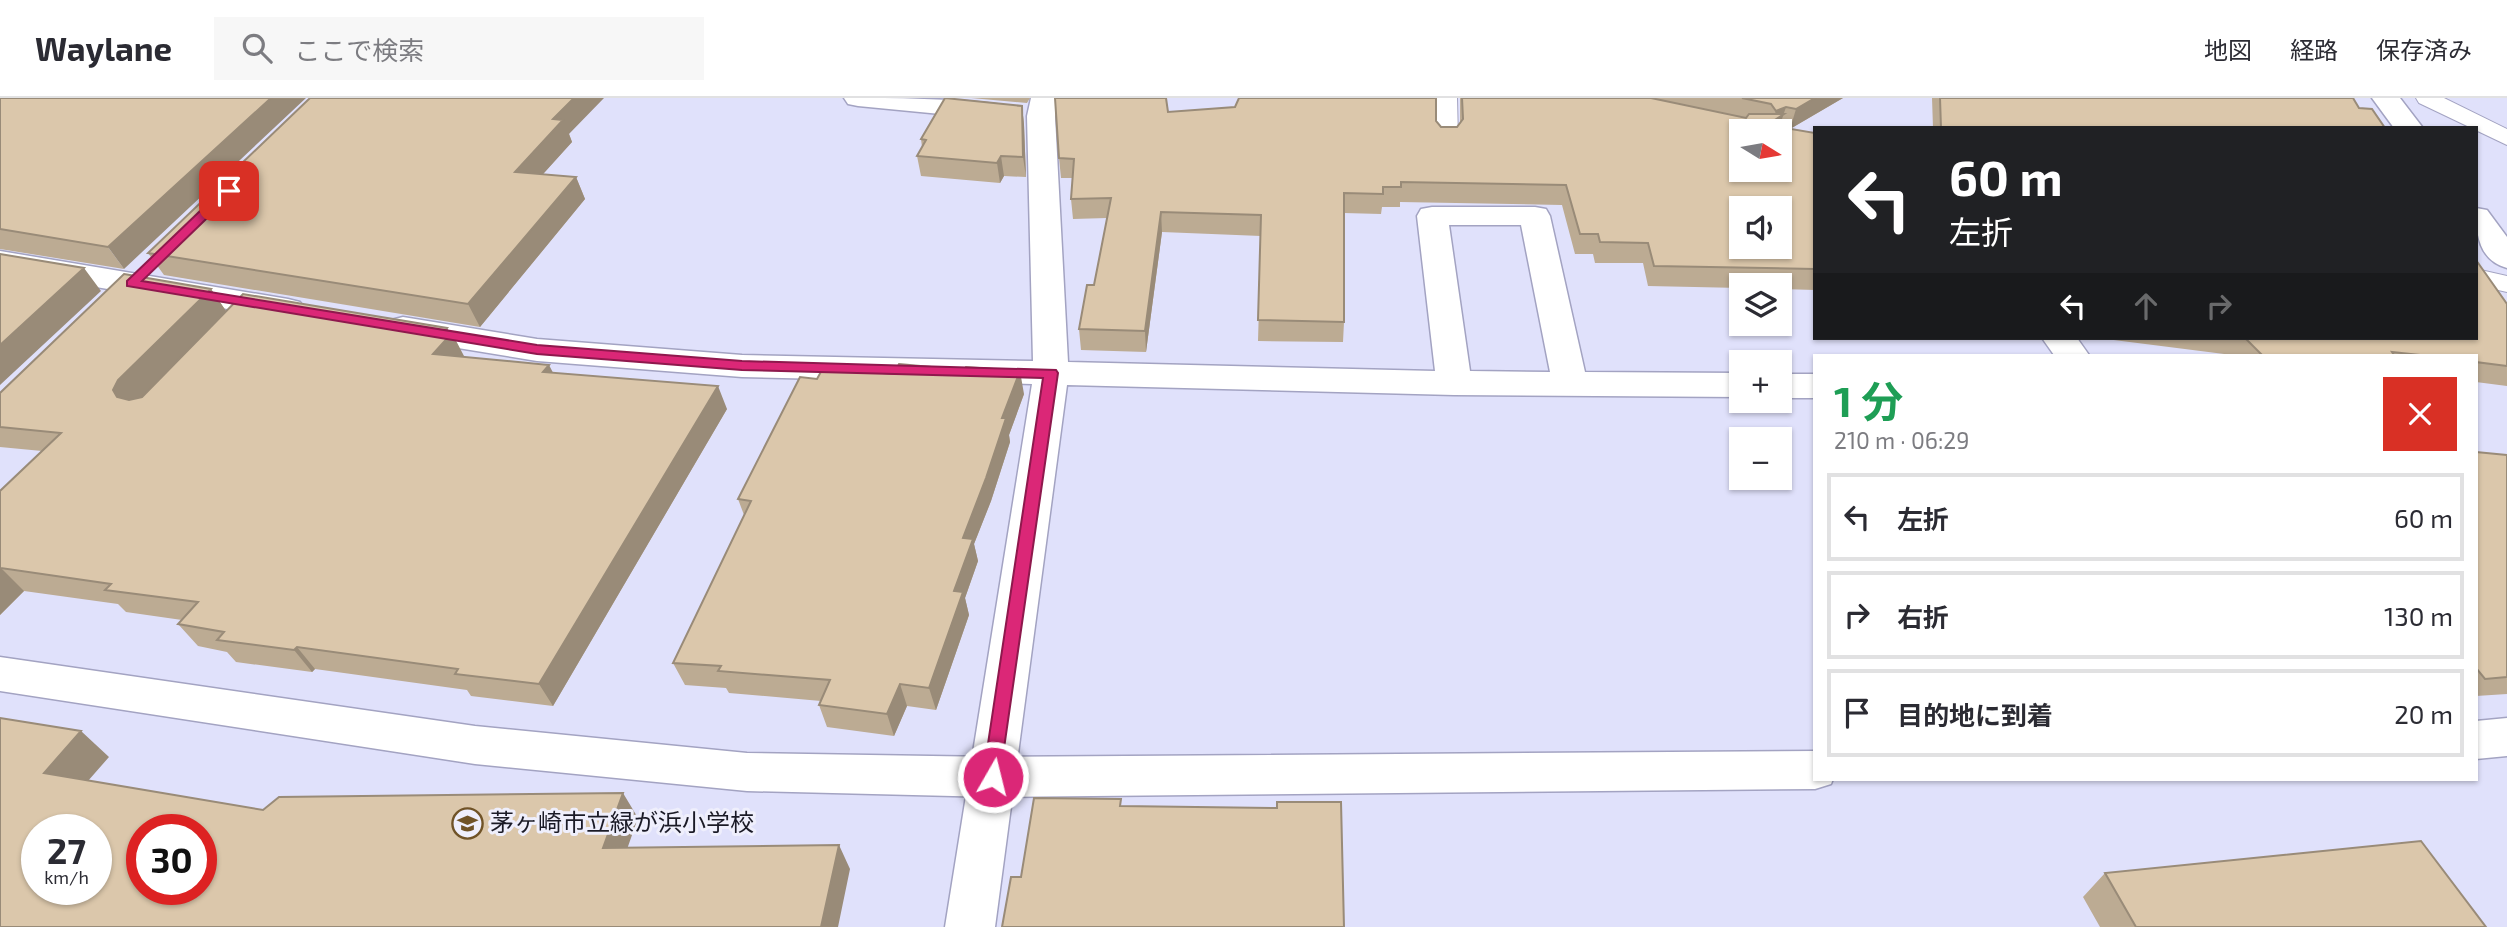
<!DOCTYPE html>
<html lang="ja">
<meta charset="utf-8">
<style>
:root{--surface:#fff;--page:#f7f7f7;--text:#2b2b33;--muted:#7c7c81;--line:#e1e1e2}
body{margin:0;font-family:"Exo 2","Noto Sans JP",sans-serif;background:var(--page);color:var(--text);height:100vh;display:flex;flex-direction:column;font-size:26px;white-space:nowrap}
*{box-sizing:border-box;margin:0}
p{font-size:23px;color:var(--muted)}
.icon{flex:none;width:38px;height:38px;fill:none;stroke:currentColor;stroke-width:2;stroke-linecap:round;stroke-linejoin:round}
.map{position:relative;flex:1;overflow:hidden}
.sheet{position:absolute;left:1813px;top:256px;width:665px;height:427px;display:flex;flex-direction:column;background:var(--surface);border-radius:0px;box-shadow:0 2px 5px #0004}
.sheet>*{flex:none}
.top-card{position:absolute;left:1813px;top:28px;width:665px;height:214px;border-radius:0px;box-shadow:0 2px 5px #0004;background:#202124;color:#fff;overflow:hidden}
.needle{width:46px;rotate:101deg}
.fabs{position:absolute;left:1729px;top:21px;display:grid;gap:14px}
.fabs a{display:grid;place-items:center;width:63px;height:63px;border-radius:0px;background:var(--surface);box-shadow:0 2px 5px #0004;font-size:35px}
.speed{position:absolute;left:21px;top:716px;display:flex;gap:14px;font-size:35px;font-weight:700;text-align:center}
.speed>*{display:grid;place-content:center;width:91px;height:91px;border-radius:50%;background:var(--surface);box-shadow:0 2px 5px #0004;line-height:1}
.speed small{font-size:18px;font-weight:400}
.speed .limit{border:10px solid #d22;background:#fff;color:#111}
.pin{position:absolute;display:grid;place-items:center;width:60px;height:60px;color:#fff;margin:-30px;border-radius:14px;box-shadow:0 4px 10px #0006}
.me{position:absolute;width:77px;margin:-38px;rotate:8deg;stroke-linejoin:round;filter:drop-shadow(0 0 5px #0008)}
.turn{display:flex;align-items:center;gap:24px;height:147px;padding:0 21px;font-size:32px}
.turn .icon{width:91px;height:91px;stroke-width:2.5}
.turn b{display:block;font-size:49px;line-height:60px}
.lanes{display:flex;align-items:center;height:66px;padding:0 21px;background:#0003;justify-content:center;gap:35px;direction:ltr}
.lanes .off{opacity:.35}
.round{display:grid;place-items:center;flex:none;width:74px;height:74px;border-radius:0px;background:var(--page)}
.headline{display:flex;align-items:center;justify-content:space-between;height:119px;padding:0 21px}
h1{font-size:42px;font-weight:700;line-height:52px;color:#1e9e55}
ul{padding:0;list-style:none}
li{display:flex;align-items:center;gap:21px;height:88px;margin:0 14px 10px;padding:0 7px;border:4px solid var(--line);border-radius:0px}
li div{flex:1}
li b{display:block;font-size:26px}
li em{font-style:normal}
header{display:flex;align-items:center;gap:42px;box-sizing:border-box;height:98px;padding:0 35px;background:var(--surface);border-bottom:2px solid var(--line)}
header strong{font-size:33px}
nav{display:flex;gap:38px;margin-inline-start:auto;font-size:24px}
.search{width:490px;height:63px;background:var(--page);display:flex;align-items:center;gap:18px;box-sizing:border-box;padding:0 24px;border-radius:0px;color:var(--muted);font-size:26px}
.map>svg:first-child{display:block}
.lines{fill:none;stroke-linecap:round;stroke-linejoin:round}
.lane-casing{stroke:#a3a3c2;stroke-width:2}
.street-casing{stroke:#a3a3c2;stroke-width:3}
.secondary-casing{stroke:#a3a3c2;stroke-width:3}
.lane{fill:#fff;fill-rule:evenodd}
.street{fill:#fff;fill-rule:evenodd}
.secondary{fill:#fff;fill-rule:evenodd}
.wall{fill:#bcab93}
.shaded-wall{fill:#998b78}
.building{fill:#dbc7ab;stroke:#998b78;stroke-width:2;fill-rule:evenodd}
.route{fill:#db2777;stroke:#8e194d;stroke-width:2}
.labels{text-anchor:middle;stroke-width:6;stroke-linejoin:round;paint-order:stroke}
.near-poi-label{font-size:24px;fill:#1a1a26;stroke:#efeffc;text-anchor:start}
</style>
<header>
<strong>Waylane</strong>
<div class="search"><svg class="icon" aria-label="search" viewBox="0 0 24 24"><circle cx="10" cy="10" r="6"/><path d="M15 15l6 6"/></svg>ここで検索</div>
<nav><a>地図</a><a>経路</a><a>保存済み</a></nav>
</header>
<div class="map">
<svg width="2507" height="829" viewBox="0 0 2507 829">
<rect width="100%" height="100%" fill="#e0e1fb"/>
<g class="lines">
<defs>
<path id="lane" d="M1435,0H1457L1458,41L1455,46H1439L1436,41Z
M2416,0H2444L2507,31V47L2419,5Z
M2476,171L2507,178V194L2476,187Z"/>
<path id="street" d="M844,0C896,0 952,0 1002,7L1006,13L1002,19L992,21L858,8L848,6Z
M1031,0H1059L1055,18L1068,264L1435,273L1417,118L1421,111L1432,109H1535L1546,111L1550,118L1585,274L1741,275V299L1454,297L1067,287L995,829H945L1032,286L742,279L537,263L403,241L391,238L386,230L391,222L403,219L537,241L742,257L1033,263L1027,18ZM1449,127H1521L1550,274L1470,273Z
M0,153L288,201L300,204L305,211L300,218L288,221L0,173Z
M2042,240H2077L2089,257H2054Z
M1780,276H1815V300H1780Z"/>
<path id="secondary" d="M2372,0H2400L2423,30H2394Z
M2476,110L2487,112L2507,139V170C2478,162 2476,135 2476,110Z
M0,559L475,628L747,655L993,659L1815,653V681H1833L1831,686L1815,691L993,699L747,693L475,666L0,593Z
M2507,620V658L2476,661V623Z"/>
</defs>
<use href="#lane" class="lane-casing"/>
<use href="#street" class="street-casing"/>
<use href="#secondary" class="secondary-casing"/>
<use href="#lane" class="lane"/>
<use href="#street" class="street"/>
<use href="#secondary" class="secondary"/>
</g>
<path class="wall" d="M0,0L124,171L0,151Z
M971,0H1030L1027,5Z
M1460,0H1843L1790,31L1779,29L1815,35V192L1780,191V187H1741V190L1648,188L1643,165H1595L1593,156H1575L1562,107L1400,104V109H1382L1381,116L1344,115V224L1343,244L1258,243L1261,138L1162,134L1146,254L1081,252L1079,231L1094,187L1107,120L1073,121L1071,101L1073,80H1061L1059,60L1168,14L1436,23L1441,29H1457L1460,25Z
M1932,0H2353L2359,10L2385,30H1933Z
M1022,8L1024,27L1026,79L1004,78L1000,85L921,78L917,58L922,49L921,41Z
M569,36L572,44L543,76L576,79L585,101L480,229L164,177L148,155Z
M211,191L226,213L141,299L450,235L463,259L553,275L727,311L553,608L471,598L467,592L315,571L312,574L236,564L227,554L198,548L178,526L182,522L126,514L118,506L24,493L0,517V393L42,353L0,349V295Z
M2507,206V288L2476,284V257H2232L2098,240H2476Z
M817,281L1024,296L1009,337L1010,344L991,403L974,446L978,463L965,500L969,517L936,612L907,608L894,638L827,629L819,607L821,603L729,595L726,590L685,587L673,565L744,417L738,401Z
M2476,354L2507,357V596L2476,598Z
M2105,775L2486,829H2100L2083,799Z"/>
<path class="shaded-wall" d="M271,0H306L124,171L108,149Z
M574,0H604L569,36L572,44L525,96L515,74L553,21Z
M1815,0H1843L1790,31L1796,11Z
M1022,8L1024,27L1026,79L1023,59Z
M1786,9L1778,33L1767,27L1772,24L1776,13Z
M1001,58L1004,78L1000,85L997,65Z
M576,79L585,101L480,229L468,206Z
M1161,114L1162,134L1146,254L1145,233Z
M84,170L101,193L0,287V247Z
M211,191L226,213L136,305L117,299L113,292L118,282Z
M447,230L451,236L452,235L464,258L446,278L433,256L443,234Z
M549,267L561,290L543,274Z
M1020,273L1024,296L1009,337L1010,344L991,403L974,446L978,463L965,500L969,517L936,612L929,590L954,493L963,440L1002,320Z
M718,288L727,311L553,608L539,586Z
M1,470L24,493L0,517V471Z
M297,549L315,571L312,574L294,552Z
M900,586L907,608L894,638L887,616Z
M81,633L109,659L73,700L44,675Z
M623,695L638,720L619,774L603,750Z
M839,747L850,771L838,829H821Z"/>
<path class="building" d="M0,0H271L108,149L0,131Z
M310,0H574L553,21L563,22L515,74L576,79L468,206L148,155Z
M945,0L1022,8L1023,59L1001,58L997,65L917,58L926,42L921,41Z
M1055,0H1166L1168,14L1235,9L1239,0H1436V23L1441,29H1457L1463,21L1462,0H1651L1746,20L1749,16H1784L1767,27L1815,35V171L1654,168L1648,145L1600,144L1598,136H1580L1566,87L1401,84V89H1383V96L1344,95V224L1258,222L1261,117L1161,114L1145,233L1079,231L1087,187H1094L1111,100L1071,101L1074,61L1059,60ZM1741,33H1780V72H1741ZM1741,110H1780V149H1741Z
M1742,0H1815L1796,11L1786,9L1776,13L1771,6Z
M1940,0H2353L2359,10L2372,11L2385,30H1941Z
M0,156L84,170L0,247Z
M2476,162L2507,206V268L2476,264V257H2420L2392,254L2394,257H2262L2245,240H2476Z
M124,176L211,191L118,282L113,292L117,299L129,302L142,299L243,196L447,230L443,234L452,235L433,256L549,267L543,274L718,288L539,586L455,576L458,571L297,549L294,552L217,542L224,534L178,526L198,504L105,492L111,486L1,470L0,471V393L61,335L0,329V295Z
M899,266L964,272L966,269L1020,273L1002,320H1006L986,380L963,440L973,441L954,493L963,494L929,590L900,586L887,616L819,607L830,582L718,573L721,568L673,565L751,403L738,401L800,279L817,281L823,270L894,276Z
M2476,354L2507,357V579L2485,581L2476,570Z
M0,620L81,633L44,675L263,712L279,699L623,695L603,750L839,747L821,829H0ZM37,732H96V791H37ZM142,732H201V791H142Z
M1034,700L1121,701L1120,708L1277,710V704H1341L1344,829H1002L1011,779H1021Z
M2421,743L2486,829H2136L2105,775Z"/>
<path class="route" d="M229,89L233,90V95L142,183L537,247L742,263L1056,272L1058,275L999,685L993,687L986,685L983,679L1043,280L742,272L537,256L127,188V183L224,90Z"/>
<defs>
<symbol id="school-ring" viewBox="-11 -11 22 22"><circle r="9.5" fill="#efeffc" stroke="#705327" stroke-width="1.5"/><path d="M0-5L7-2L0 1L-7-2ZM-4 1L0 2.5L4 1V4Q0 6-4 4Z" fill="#705327"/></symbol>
</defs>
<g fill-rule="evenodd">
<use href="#school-ring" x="450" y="708" width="35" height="35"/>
</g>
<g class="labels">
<g class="near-poi-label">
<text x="490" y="733">茅ヶ崎市立緑が浜小学校</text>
</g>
</g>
</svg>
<div class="fabs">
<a><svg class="needle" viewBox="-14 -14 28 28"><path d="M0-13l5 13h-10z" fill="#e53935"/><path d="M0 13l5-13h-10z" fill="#7c7c81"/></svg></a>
<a><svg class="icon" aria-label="sound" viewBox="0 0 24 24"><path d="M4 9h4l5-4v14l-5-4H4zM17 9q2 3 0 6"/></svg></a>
<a><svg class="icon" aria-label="layers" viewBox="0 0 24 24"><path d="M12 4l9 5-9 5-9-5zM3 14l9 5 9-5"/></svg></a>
<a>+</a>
<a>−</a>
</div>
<div class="speed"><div>27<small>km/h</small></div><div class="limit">30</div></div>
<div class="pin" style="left:229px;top:93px;background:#d93025"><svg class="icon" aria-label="arrive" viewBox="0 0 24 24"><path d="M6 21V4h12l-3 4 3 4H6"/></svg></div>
<svg class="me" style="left:993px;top:679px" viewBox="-20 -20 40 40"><circle r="17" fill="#db2777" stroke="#fff" stroke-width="3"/><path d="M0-11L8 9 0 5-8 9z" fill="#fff"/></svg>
<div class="top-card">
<div class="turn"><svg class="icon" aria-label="left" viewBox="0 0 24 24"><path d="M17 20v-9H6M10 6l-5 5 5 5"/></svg><div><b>60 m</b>左折</div></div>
<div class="lanes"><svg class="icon" aria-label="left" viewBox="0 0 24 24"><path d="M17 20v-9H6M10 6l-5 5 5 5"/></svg><svg class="icon off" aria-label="ahead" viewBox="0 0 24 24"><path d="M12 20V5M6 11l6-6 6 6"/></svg><svg class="icon off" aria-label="right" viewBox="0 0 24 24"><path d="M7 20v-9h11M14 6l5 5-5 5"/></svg></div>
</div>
<section class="sheet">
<div class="headline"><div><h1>1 分</h1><p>210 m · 06:29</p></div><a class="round" style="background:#d93025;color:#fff"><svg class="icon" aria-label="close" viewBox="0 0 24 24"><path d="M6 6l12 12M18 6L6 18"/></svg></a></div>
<ul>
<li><svg class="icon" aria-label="left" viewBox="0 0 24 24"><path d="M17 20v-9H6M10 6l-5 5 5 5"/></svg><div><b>左折</b></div><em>60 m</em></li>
<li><svg class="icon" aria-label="right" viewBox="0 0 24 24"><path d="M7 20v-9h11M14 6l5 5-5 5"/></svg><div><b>右折</b></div><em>130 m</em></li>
<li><svg class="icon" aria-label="arrive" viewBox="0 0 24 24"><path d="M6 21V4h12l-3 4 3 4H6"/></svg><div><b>目的地に到着</b></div><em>20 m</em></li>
</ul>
</section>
</div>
